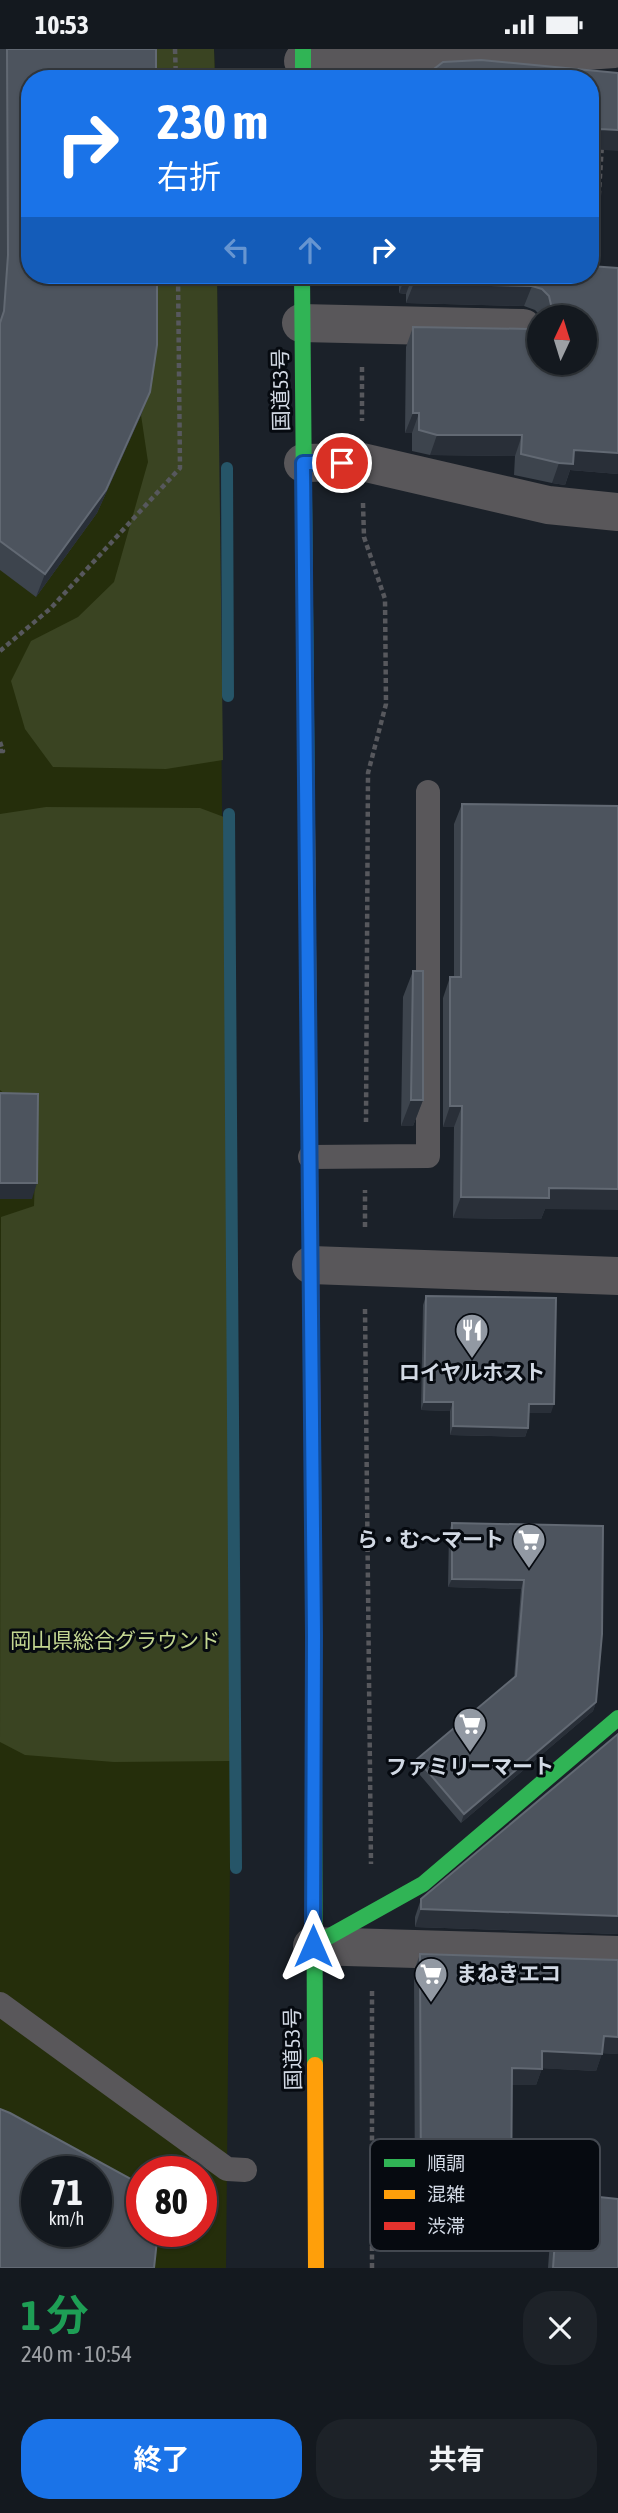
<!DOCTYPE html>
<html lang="ja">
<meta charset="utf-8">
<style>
:root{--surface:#14191f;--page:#1d2228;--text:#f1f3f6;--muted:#9da0a4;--line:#33383d;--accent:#1a73e8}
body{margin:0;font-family:"Asap Condensed","Noto Sans JP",sans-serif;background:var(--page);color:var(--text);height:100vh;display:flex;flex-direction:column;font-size:26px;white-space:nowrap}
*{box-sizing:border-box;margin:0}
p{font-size:23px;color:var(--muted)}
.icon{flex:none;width:38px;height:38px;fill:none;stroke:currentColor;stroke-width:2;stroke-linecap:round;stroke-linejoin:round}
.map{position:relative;height:2219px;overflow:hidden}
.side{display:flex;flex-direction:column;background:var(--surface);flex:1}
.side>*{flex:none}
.top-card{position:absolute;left:21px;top:21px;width:578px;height:214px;border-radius:28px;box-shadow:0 2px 5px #0004,0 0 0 2px var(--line);background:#1a73e8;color:#fff;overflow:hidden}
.needle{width:46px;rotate:4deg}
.controls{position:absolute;left:527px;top:256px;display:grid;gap:14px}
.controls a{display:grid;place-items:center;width:70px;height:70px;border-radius:50%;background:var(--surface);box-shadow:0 2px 5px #0004,0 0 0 2px var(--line);font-size:35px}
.speed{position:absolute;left:21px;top:2107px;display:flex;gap:14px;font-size:35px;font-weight:700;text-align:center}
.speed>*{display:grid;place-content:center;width:91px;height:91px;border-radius:50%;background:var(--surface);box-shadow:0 2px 5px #0004,0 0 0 2px var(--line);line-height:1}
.speed small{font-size:18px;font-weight:400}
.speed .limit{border:10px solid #d22;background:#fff;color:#111}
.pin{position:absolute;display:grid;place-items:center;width:60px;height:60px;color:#fff;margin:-30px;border:4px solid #fff;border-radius:50%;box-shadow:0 2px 7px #0007}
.me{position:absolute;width:77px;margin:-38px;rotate:0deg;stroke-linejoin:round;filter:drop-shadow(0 0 5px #0008)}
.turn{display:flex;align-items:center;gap:24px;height:147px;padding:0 21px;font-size:32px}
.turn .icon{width:91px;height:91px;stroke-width:2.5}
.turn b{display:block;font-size:49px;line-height:60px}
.lanes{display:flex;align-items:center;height:66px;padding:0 21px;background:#0003;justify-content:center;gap:35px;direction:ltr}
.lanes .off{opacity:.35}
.round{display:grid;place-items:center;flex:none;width:74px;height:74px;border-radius:28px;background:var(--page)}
.head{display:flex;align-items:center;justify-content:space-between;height:119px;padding:0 21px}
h1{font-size:42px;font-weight:700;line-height:52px;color:#1e9e55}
.action{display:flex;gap:14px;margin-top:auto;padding:14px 21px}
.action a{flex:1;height:80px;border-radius:28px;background:var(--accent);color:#fff;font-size:28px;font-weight:700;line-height:80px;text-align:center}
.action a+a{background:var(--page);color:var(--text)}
.status{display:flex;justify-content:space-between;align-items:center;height:49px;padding:0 35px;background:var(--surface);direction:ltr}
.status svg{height:19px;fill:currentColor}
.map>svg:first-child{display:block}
.green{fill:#252e0b;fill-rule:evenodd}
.forest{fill:#3a4422}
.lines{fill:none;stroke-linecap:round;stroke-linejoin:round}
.stream{stroke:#265568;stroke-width:12}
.path{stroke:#57585d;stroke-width:4.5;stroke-dasharray:5 3.5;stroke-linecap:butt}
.lane{stroke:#59575a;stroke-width:24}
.street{stroke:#59575a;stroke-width:38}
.fast{stroke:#30b455;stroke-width:16}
.slow{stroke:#ff9f0a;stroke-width:16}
.jam{stroke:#e5322d;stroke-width:16}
.wall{fill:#3d444d}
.shaded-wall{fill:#292f38}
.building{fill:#4d545e;stroke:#626973;stroke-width:2;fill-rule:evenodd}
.route-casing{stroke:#114b97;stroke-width:18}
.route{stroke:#1a73e8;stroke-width:12}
.labels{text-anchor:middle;stroke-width:6;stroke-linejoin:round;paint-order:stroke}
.street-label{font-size:21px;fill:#d2d9e4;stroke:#060a10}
.poi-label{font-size:21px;font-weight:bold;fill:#d2d9e4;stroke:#060a10}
.park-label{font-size:21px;fill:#c4d792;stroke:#060a10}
.key{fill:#060a10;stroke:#434850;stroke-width:2}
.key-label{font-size:19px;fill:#d2d9e4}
</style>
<div class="status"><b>10:53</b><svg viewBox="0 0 49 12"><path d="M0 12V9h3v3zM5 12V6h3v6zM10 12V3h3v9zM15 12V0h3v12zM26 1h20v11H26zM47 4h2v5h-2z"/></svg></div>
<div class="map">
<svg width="618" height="2219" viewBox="0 0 618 2219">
<rect width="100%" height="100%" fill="#1b2129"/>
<path class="green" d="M0,0H214L215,30H30V226H217L231,1712L226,2219H0ZM37,2123H96V2182H37ZM142,2123H201V2182H142Z"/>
<path class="forest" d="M148,0H214L215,30H148Z
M148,226H217L223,711L166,720L53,718L25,680L11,632L31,592L78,568L114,533L148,413L141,366L148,319Z
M46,758L200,759L224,768L231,1712L114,1713L25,1706L0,1693L1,1168L34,1157L37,1059L17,1055L0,1041V765Z"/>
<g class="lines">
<path class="stream" d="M227,419L228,647
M229,765L236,1819"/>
<path class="path" d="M175,0L176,30
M594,223L602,95
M362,318V372
M363,454L364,488L385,550L386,655L368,724L366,1073
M0,602L51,559L180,419L178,226
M0,693L3,702H0
M365,1178V1141
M365,1260L371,1815
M372,2219V1939"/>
<path class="lane" d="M310,1108L428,1107V743
M0,1955L227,2120L245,2121"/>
<path class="street" d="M303,12H443L614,0
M301,274L523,279
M303,414L362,413L548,456L618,463
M311,1216L618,1227
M312,1897L618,1906"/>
<path class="fast" d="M303,0V30
M302,226L307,773
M313,1408L315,2016
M312,1897L423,1835L618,1669"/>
<path class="slow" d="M307,773L310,1132
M315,2016L316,2219"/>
<path class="jam" d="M310,1132L313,1408"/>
</g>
<path class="wall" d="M0,0H156L150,343L141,366L97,464L36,548L0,521Z
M618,219V425L570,421L565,436L552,434L514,426L515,407L430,406L412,402V384H405L406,298L413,278L530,280L584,268H542L535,261L524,257L406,254V245L399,244V226H590Z
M462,755L545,1160L541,1170L453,1169L454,1078H443V949L450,928H454V775Z
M413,922L423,1051L413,1077H401L403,948Z
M426,1247L551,1364H528V1379L525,1388L450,1386V1362L421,1361L423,1256Z
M452,1474L603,1477L596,1653L593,1662L461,1774L414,1719L417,1710L514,1629L521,1540L448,1538L449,1482Z
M618,1685V1885L415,1878V1868L421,1850Z
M420,1905L618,1911V2005L602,2004L596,2022L542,2019L536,2036H512L511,2147L504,2164L415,2163L414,1922Z
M599,2148L618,2219H548L552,2165L558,2149L598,2151Z"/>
<path class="shaded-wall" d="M600,80L618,81V102L592,100Z
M590,107L598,108L590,128Z
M406,226H413L406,245L399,244Z
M414,234L532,237L524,257L406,254Z
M150,343L141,366L97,464L36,548L45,525Z
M413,364H419L412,384H405Z
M437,386H522L515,407L430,406Z
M574,401L618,404V425L570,421L565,436L552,434L559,414Z
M411,1051H423L413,1077H401Z
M450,1057H462L454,1078H443Z
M0,1134H37L32,1150H0Z
M549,1139L618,1140V1161L545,1160L541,1170L453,1169L461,1148Z
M424,1353H453L450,1362L421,1361Z
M529,1355H554L551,1364H525Z
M453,1377L528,1379L525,1388L450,1386Z
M452,1530L524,1531L521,1540L448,1538Z
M596,1653L593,1662L461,1774L464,1765Z
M421,1860L618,1867V1885L415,1878Z
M604,1987L618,1988V2005L598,2004Z
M542,2002L602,2005L596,2022L536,2019Z
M512,2019L542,2020L536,2036H506Z
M421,2146L511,2147L504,2164L415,2163Z"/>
<path class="building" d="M7,0H156V30H30V226H157V296L150,343L106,441L45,525L0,492V274L4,262L8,206Z
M481,11L618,24V81L600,80L598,108L590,107V30H421L443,13Z
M590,217L618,219V404L574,401L573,415L559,414L521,405L522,386H437L419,381V364H413V278L530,280L539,278V313H584V268H550L552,260L549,247L542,240L532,237L414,234V226H590Z
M462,755L618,757V1140L549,1139V1149L461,1148L462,1057H450V928H461Z
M413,922H423V1051H411Z
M0,1044L38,1045L37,1134H0Z
M426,1247L556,1249L554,1355H529L528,1379L453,1377V1353H424Z
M452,1474L603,1477L602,1585L596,1653L464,1765L417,1710L516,1627L524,1531L452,1530Z
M618,1685V1867L421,1860V1850Z
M420,1905L618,1911V1988L604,1987L602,2005L542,2002V2020L512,2019L511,2147L421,2146Z
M0,2060L10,2064L142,2136V2182H158L154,2219H0ZM37,2123H96V2182H37Z
M599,2148L618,2150V2219H553L558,2149L599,2152Z"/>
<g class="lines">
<defs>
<path id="route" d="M313,1897L314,1586L303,414H342"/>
</defs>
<use href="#route" class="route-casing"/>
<use href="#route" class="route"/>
</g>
<defs>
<symbol id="restaurant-pin" viewBox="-11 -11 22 30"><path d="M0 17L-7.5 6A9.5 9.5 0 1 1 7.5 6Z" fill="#9299a3" stroke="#060a10"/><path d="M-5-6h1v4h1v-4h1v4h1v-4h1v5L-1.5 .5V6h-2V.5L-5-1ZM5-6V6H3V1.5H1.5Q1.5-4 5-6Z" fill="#fff"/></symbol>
<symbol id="supermarket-pin" viewBox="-11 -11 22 30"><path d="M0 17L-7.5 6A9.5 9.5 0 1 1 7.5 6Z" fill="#9299a3" stroke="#060a10"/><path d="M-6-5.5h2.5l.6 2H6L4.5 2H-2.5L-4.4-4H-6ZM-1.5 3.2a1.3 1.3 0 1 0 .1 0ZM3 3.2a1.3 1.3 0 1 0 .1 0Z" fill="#fff"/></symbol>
</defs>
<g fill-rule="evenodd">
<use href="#restaurant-pin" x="453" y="1262" width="38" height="52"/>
<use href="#supermarket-pin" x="510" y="1472" width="38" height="52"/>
<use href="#supermarket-pin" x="451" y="1656" width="38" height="52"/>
<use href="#supermarket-pin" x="412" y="1906" width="38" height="52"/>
</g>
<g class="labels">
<g class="street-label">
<text transform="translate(281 341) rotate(-91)" y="7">国道53号</text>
<text transform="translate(293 2000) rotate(-91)" y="7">国道53号</text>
</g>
<g class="poi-label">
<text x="472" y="1331">ロイヤルホスト</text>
<text x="504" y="1498" text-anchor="end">ら・む〜マート</text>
<text x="470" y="1725">ファミリーマート</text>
<text x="456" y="1932" text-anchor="start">まねきエコ</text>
</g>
<g class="park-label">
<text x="115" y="1599">岡山県総合グラウンド</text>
</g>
</g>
<rect x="370" y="2090" width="230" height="112" rx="10" class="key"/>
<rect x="384" y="2110" width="31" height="8" fill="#30b455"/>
<rect x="384" y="2141" width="31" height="9" fill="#ff9f0a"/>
<rect x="384" y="2173" width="31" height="8" fill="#e5322d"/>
<g class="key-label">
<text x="427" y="2121">順調</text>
<text x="427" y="2152">混雑</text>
<text x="427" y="2184">渋滞</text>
</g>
</svg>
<div class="controls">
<a><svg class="needle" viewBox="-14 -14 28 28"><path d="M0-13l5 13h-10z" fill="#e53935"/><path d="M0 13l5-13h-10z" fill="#9da0a4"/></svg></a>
</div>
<div class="speed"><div>71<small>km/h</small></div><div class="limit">80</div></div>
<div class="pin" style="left:342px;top:414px;background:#d93025"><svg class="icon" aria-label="arrive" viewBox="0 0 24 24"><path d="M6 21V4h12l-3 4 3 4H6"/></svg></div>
<svg class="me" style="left:313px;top:1897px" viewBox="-20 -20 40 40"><path d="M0-17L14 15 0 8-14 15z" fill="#1a73e8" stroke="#fff" stroke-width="4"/></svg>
<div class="top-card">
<div class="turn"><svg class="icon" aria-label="right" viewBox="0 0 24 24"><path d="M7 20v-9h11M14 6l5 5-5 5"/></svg><div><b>230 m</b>右折</div></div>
<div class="lanes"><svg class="icon off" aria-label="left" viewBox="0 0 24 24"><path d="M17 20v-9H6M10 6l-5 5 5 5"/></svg><svg class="icon off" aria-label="ahead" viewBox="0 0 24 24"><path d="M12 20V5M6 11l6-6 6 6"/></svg><svg class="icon" aria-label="right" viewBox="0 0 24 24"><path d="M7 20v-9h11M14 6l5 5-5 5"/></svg></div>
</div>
</div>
<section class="side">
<div class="head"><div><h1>1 分</h1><p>240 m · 10:54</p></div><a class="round"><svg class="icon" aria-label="close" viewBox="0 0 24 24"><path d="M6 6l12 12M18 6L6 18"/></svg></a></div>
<div class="action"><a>終了</a><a>共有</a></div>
</section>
